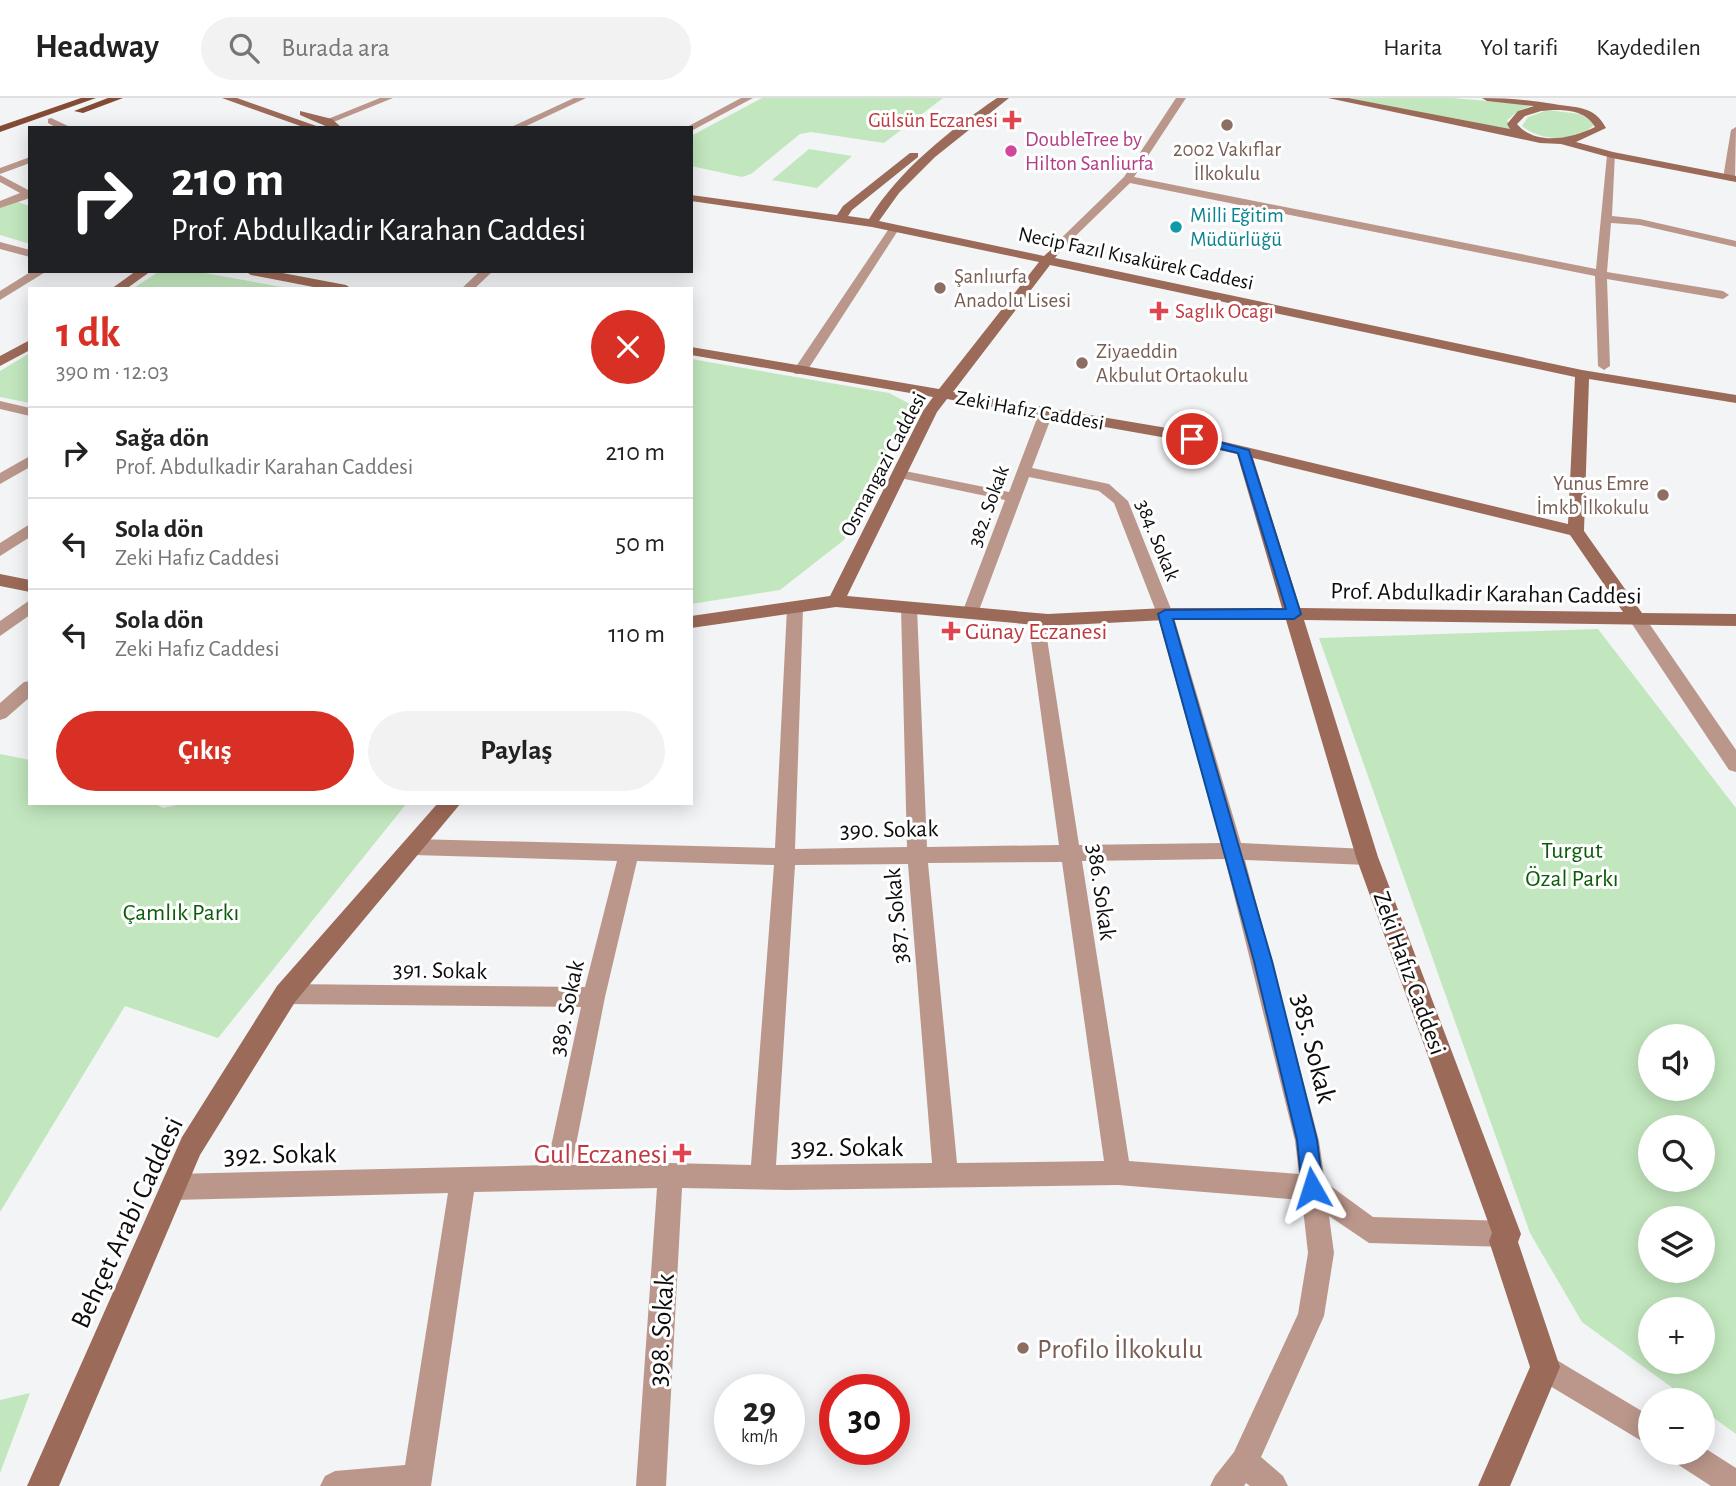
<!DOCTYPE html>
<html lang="tr">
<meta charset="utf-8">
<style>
:root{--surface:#fff;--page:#f2f2f2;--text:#222;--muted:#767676;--line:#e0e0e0;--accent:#d93025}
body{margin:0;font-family:"Alegreya Sans",sans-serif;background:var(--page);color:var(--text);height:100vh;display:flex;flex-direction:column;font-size:26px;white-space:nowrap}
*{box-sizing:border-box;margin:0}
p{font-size:23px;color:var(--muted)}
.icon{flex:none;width:38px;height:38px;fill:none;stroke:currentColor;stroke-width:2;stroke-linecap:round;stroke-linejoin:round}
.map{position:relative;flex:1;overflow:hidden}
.details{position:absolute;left:28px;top:189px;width:665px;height:518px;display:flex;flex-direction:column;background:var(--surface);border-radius:0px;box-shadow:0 4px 18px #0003}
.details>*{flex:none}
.banner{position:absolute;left:28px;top:28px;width:665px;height:147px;border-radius:0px;box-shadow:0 4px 18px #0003;background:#202124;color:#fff;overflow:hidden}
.tools{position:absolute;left:1638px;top:926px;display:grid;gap:14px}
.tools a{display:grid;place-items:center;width:77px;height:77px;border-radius:50%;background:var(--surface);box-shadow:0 4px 18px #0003;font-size:35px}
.speed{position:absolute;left:714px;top:1276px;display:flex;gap:14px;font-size:35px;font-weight:700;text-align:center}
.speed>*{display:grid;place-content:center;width:91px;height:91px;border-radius:50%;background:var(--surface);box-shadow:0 4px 18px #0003;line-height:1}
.speed small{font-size:18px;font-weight:400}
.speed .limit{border:10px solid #d22;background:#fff;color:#111}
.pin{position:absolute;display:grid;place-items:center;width:60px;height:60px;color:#fff;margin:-30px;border:4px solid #fff;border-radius:50%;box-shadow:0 2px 7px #0007}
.me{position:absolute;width:77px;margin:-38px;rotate:354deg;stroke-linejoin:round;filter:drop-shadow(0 0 5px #0008)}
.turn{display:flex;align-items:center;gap:24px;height:147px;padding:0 28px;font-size:32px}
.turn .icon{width:91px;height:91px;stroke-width:2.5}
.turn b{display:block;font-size:49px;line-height:60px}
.round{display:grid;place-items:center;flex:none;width:74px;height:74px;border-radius:37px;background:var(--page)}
.head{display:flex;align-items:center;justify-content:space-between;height:119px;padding:0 28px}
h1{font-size:42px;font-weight:600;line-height:52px;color:var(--accent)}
.cta{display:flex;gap:14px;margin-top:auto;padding:14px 28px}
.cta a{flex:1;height:80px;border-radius:42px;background:var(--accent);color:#fff;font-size:28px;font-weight:600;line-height:80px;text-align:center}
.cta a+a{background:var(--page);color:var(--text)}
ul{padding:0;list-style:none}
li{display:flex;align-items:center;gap:21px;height:91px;padding:0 28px;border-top:2px solid var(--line)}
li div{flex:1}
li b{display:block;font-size:26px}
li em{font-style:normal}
header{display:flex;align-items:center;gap:42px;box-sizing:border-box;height:98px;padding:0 35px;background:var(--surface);border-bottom:2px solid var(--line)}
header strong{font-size:33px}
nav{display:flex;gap:38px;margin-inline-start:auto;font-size:24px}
.search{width:490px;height:63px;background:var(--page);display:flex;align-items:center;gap:18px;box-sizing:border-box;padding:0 24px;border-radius:38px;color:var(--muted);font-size:26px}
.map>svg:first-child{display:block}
.green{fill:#c2e7be;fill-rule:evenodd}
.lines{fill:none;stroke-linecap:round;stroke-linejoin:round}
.street{fill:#bb978b;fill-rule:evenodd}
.secondary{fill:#9c6a58;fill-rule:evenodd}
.primary{fill:#854a34;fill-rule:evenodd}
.route{fill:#1a73e8;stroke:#114b97;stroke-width:2}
.health-dot{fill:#e0444e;stroke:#fff;stroke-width:2.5}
.education-dot{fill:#8d6e63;stroke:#fff;stroke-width:2.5}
.hotel-dot{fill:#d1479c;stroke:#fff;stroke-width:2.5}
.culture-dot{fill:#0f9aa8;stroke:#fff;stroke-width:2.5}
.labels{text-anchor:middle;stroke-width:6;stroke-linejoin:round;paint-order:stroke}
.far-health-label{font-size:21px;fill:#be3a42;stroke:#fff;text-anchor:end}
.far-hotel-label{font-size:21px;fill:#b23c85;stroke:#fff;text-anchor:start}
.far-education-label{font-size:21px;fill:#785e54;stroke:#fff;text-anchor:start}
.far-culture-label{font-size:21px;fill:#0d838f;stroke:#fff;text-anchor:start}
.far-street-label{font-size:21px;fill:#0d0d0e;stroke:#fff}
.street-label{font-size:24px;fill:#0d0d0e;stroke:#fff}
.health-label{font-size:24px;fill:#be3a42;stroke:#fff;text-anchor:start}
.park-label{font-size:24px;fill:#0b5c09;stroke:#fff}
.near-street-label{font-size:28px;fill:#0d0d0e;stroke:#fff}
.near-health-label{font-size:28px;fill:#be3a42;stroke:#fff;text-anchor:end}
.near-education-label{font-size:28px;fill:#785e54;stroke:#fff;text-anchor:start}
</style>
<header>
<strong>Headway</strong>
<div class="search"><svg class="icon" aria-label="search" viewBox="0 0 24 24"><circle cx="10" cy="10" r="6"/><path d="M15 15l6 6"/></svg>Burada ara</div>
<nav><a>Harita</a><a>Yol tarifi</a><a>Kaydedilen</a></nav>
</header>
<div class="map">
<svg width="1736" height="1388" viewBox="0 0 1736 1388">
<rect width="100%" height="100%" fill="#f2f4f6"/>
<path class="green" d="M762,0H943L884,45L811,34L800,36L751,76L742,79L691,68V38Z
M1343,0H1452L1534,7L1520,12L1507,22L1512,33Z
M1548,12L1580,16L1593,24V28C1574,44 1541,44 1522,28L1528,19Z
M809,51L852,58L817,90L772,82Z
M15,103L30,108V146L0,137V109Z
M160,173H193L293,191H132Z
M30,255V305L0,299V273Z
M691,261L889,295L910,306L844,442L780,492L691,506Z
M1598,531L1736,710V1336L1703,1312V1302H1689L1582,1224L1530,1135L1319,540ZM1703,938V990H1650V938ZM1703,1029V1082H1650V1029ZM1650,1120H1703V1172H1650ZM1650,1211H1703V1264H1650Z
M0,656L30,662V705H153L163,710L187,705H407L218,940L125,908L0,1114Z
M30,1295L0,1375V1302Z"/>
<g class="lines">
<path class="street" d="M380,0H393L331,25L323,23Z
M574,0H586L522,30H509Z
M741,0H753L693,32L685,30Z
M1176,0H1186L1134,79L1596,171L1607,57L1615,55L1612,118L1640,121L1736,143V149L1640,127L1611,125L1607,174L1723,193L1729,197L1723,201L1607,181L1610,268L1604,272L1598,268L1595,178L1130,85L1058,155H1050V151L1124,79Z
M51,20L68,28L70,30H57L48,25V21Z
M1736,29L1735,80L1730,83L1725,80L1724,74L1731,32Z
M30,59V65L0,76V70Z
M0,77L30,93V100L0,110V103L20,95L0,84Z
M890,129L899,131L805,276H795L793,273Z
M0,144L30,152V159L0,151Z
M32,173H47L0,202V193Z
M480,173H493L474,191H461Z
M0,303L30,310V318L0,311Z
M1046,311L1053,315L1032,370L1109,386L1128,403L1173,516L1241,745L1367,751L1374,753L1377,759L1374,765L1367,767L1245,762L1319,1043L1325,1084L1373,1119L1507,1123L1516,1127L1520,1136L1516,1145L1507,1149L1369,1145L1329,1118L1334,1155L1324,1218L1261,1359L1283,1378L1288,1388H1250L1246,1385L1244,1388H1210L1215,1378L1234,1354L1298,1216L1308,1155L1302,1102L1118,1087L789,1092L682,1090L666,1388H636L657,1090L474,1094L431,1388H320L325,1378L335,1373L405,1367L448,1095L173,1102L164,1098L160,1089L164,1080L173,1076L547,1067L581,909L286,906L278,903L275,896L278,889L286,886L585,889L617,763L413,757L406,755L403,749L406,743L413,741L775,750L787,510L795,504L803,510L795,751L907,749L901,510L909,504L917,510L927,749L1059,747L1028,521L1036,515L1044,521L1079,747L1221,745L1157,516L1114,405L1099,393L1029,379L978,515L970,521L962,515L1005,402L900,380L893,376L900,372L1009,394L1039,315ZM1225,761L1295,1043L1299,1076L1129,1063L1082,763ZM637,763L774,767L751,1067L670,1065L572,1067L605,899ZM1062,764L1104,1063L957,1065L928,765ZM908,766L932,1065L776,1067L795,767Z
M30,358V369L0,386V375Z
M30,426V439L0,458V445Z
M30,502V517L0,538V523Z
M1638,516L1644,518L1736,652V674L1729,672L1632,526L1630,522Z
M30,583V599L6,620L0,622V605L24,584Z
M1545,1255L1650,1318V1348L1535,1279L1531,1269L1535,1259Z
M1703,1349L1736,1370V1388H1711L1674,1364L1670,1354H1703Z"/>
<path class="secondary" d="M222,0H237L322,30H306Z
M997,0H1009L935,59L899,95L879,123L1044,158L1054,149L1060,153L1055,160L1582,272L1736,297V305L1589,281L1584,433L1642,515L1736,516V528L1304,522L1378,759L1521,1136L1518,1144L1560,1269L1510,1388H1478L1530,1269L1489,1143L1492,1135L1356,759L1286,522H1165L1048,528L836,509L691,530V518L830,498L923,313L933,299L691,257V249L939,291L1039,164L872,129L691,103V97L837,117L843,108L910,55H918V59L852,112L848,118L869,121C899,72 950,32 997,0ZM1050,167L1575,279L1568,426L1167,330L953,294ZM947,301L1167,340L1237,356L1282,510H1165L1048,516L847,498L937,314ZM1253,360L1570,437L1623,514L1300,510Z
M1328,0H1348L1510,31L1507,26L1518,13L1534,8L1487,3L1482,0C1507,0 1531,2 1554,6C1576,10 1594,7 1606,30L1576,44L1613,54L1736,78V84L1612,60L1561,46L1540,45ZM1541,13C1560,11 1584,10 1595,29C1573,40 1536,49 1517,26L1525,18Z
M300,13L332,21L342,30H330L300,17Z
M136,173H151L126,191H111Z
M245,173H272L346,187L352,191H324L251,177Z
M30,242V252L0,268V258Z
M0,476L30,482V494L0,488Z
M438,705H461L295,904L200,1057L59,1388H27L182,1039L277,888Z"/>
<path class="primary" d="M81,0H96L0,34V28Z
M108,0H123L83,15L74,13Z"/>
</g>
<path class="route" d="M1192,337L1249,352L1301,516L1294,521H1173L1272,863L1317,1042L1323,1090L1320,1098L1312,1101L1305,1098L1302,1090L1297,1042L1254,863L1158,516L1165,512L1286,511L1238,355L1188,343L1186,341Z"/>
<g class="health-dot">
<path d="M1008.5 11.5h7v7h7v7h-7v7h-7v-7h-7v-7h7z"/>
<path d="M1155.5 202.5h7v7h7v7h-7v7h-7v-7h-7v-7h7z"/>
<path d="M947.5 522.5h7v7h7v7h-7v7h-7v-7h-7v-7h7z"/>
<path d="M678.5 1044.5h7v7h7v7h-7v7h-7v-7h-7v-7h7z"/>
</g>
<g class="education-dot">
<circle cx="1227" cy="27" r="7"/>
<circle cx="940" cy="190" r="7"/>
<circle cx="1082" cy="265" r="7"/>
<circle cx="1663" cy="397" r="7"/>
<circle cx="1023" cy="1250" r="7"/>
</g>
<circle class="hotel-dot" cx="1011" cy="53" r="7"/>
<circle class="culture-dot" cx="1176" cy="129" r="7"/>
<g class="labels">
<g class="far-health-label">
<text x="998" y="29">Gülsün Eczanesi</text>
<text x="1175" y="220" text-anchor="start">Saglık Ocagı</text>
</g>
<g class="far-hotel-label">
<text x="1025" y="48">DoubleTree by<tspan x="1025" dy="24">Hilton Sanliurfa</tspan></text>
</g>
<g class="far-education-label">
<text x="1227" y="58" text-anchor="middle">2002 Vakıflar<tspan x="1227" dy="24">İlkokulu</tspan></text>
<text x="954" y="185">Şanlıurfa<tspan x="954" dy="24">Anadolu Lisesi</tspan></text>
<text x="1096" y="260">Ziyaeddin<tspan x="1096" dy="24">Akbulut Ortaokulu</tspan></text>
<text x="1649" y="392" text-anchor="end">Yunus Emre<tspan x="1649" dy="24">İmkb İlkokulu</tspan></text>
</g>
<g class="far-culture-label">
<text x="1190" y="124">Milli Eğitim<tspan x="1190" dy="24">Müdürlüğü</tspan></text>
</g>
<g class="far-street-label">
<text transform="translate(1136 160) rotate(12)" y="7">Necip Fazıl Kısakürek Caddesi</text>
<text transform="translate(1030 312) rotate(10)" y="7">Zeki Hafız Caddesi</text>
<text transform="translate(883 366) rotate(-62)" y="7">Osmangazi Caddesi</text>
<text transform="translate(988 408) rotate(-70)" y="7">382. Sokak</text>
<text transform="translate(1158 442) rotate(68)" y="7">384. Sokak</text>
</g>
<g class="street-label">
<text transform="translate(1486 495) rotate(1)" y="8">Prof. Abdulkadir Karahan Caddesi</text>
<text transform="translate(889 731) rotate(-1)" y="8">390. Sokak</text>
<text transform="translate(1102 794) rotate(82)" y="8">386. Sokak</text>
<text transform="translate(896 818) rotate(-95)" y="8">387. Sokak</text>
<text transform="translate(440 872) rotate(1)" y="8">391. Sokak</text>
<text transform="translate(1410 875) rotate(70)" y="8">Zeki Hafız Caddesi</text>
<text transform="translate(566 910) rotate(-78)" y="8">389. Sokak</text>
</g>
<g class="health-label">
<text x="965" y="541">Günay Eczanesi</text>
</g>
<g class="park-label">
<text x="1572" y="760">Turgut<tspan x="1572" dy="28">Özal Parkı</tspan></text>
<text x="181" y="822">Çamlık Parkı</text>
</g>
<g class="near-street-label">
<text transform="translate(1315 950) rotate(76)" y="10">385. Sokak</text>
<text x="847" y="1058">392. Sokak</text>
<text transform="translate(280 1055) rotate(-1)" y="10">392. Sokak</text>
<text transform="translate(126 1124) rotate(-65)" y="10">Behçet Arabi Caddesi</text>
<text transform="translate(660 1232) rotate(-86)" y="10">398. Sokak</text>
</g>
<g class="near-health-label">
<text x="668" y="1065">Gul Eczanesi</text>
</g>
<g class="near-education-label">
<text x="1037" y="1260">Profilo İlkokulu</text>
</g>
</g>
</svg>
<div class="tools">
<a><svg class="icon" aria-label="sound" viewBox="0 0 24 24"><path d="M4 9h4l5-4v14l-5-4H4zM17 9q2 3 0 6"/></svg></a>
<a><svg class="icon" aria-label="search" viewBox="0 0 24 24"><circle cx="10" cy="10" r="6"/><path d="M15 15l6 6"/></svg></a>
<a><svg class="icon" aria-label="layers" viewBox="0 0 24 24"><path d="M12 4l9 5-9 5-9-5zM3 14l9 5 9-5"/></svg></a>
<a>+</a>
<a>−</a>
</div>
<div class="speed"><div>29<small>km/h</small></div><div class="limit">30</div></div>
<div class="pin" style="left:1192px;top:341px;background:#d93025"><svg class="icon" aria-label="arrive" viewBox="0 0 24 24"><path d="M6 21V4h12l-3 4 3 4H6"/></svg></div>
<svg class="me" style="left:1312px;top:1090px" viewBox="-20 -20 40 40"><path d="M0-17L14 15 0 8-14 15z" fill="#1a73e8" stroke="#fff" stroke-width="4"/></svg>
<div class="banner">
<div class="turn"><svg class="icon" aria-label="right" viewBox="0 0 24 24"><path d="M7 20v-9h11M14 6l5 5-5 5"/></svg><div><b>210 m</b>Prof. Abdulkadir Karahan Caddesi</div></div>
</div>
<section class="details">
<div class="head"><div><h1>1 dk</h1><p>390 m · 12:03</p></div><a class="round" style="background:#d93025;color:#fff"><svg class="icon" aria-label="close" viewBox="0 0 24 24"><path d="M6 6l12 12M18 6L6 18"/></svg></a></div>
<ul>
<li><svg class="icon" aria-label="right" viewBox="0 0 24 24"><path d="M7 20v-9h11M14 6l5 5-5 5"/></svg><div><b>Sağa dön</b><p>Prof. Abdulkadir Karahan Caddesi</p></div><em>210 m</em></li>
<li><svg class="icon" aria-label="left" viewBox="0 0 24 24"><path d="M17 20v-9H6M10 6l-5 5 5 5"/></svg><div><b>Sola dön</b><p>Zeki Hafız Caddesi</p></div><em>50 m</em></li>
<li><svg class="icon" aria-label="left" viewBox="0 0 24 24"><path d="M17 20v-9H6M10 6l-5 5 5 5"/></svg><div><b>Sola dön</b><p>Zeki Hafız Caddesi</p></div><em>110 m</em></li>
</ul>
<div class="cta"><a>Çıkış</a><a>Paylaş</a></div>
</section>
</div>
